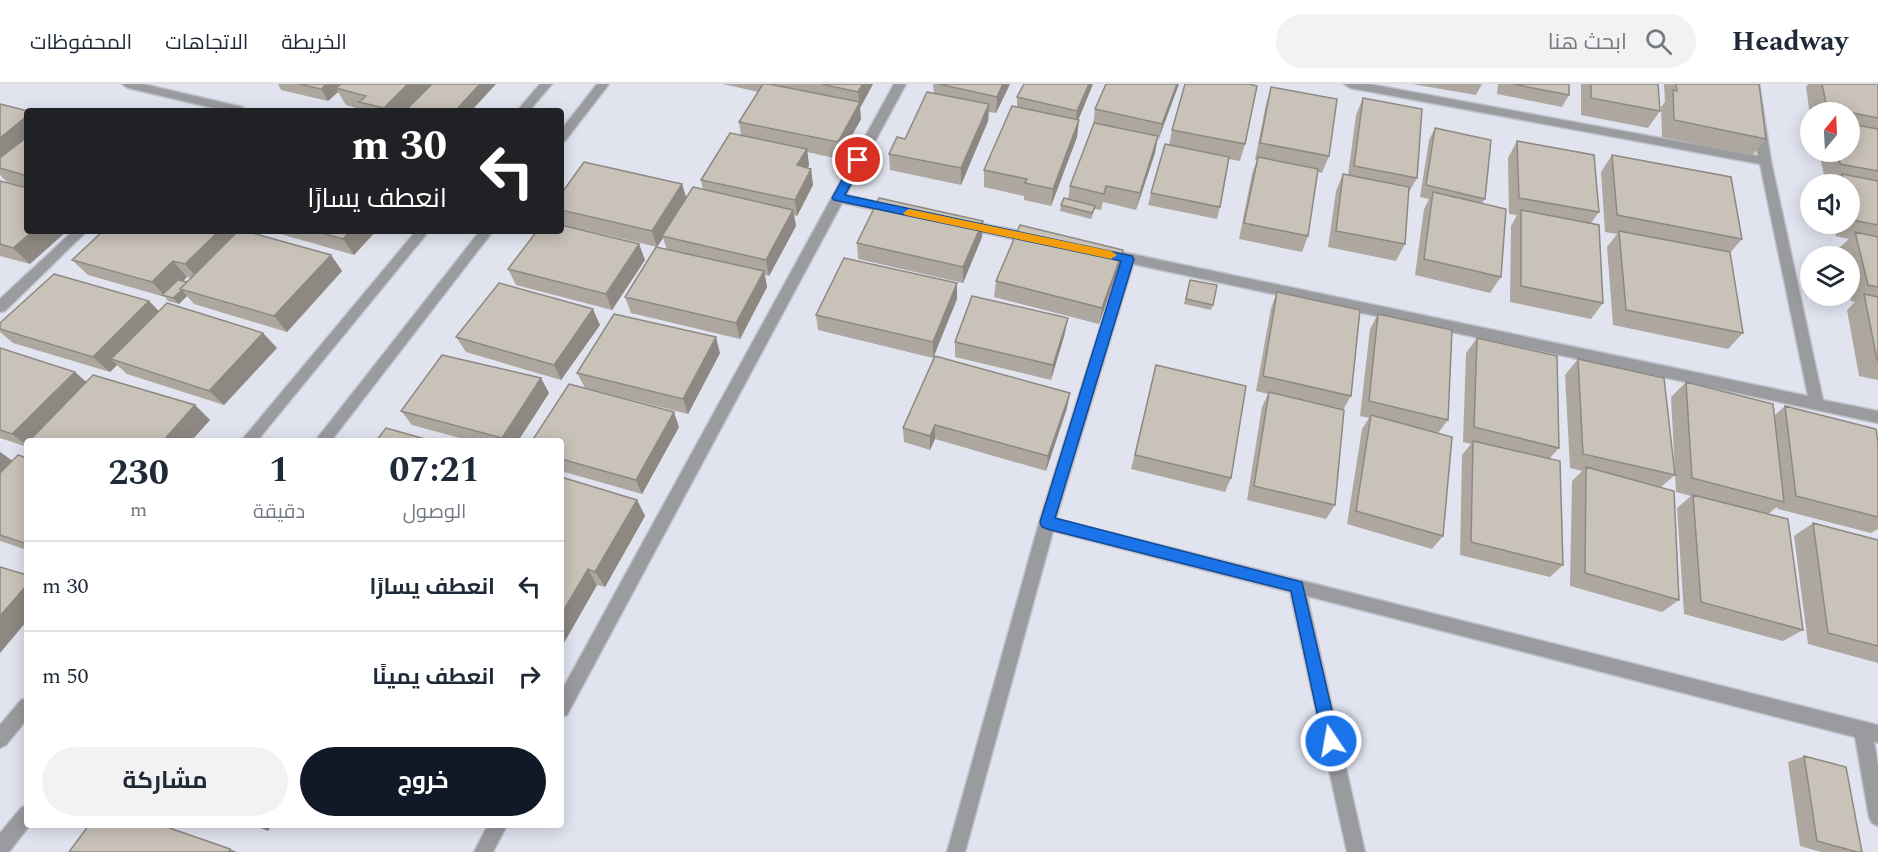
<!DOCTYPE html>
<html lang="ar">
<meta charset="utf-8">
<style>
:root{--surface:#fff;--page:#f2f2f3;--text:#1f2937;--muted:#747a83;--line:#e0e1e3;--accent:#111827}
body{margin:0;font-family:Spectral,Cairo,serif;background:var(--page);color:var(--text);direction:rtl;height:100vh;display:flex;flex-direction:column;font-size:22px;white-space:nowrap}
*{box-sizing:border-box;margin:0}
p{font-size:20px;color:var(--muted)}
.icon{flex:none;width:33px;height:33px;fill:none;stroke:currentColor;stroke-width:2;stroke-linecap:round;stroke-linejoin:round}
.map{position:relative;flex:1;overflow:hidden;direction:ltr}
.drawer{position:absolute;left:24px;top:354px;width:540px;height:390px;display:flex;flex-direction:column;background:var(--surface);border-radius:6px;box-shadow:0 3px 15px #0003;direction:rtl}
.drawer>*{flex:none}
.top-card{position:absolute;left:24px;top:24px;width:540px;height:126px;border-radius:6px;box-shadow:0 3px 15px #0003;direction:rtl;background:#202124;color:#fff;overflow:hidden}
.needle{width:39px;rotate:18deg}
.tools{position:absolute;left:1800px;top:18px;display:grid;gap:12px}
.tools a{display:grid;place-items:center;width:60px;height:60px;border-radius:50%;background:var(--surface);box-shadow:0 3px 15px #0003;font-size:30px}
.pin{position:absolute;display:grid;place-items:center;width:51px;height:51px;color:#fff;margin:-26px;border:3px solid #fff;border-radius:50%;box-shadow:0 2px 6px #0007}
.me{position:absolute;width:66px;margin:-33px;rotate:348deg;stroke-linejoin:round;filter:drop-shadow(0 0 4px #0008)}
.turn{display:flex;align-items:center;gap:21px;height:126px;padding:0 18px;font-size:27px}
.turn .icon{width:78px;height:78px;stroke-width:2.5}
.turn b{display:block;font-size:42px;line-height:51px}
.eta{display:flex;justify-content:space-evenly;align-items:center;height:102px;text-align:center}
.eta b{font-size:36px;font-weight:700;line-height:42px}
.cta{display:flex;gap:12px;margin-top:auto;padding:12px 18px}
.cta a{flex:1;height:69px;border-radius:36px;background:var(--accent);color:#fff;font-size:24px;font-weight:700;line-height:69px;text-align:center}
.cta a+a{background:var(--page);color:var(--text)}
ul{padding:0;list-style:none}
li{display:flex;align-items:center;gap:18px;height:90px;padding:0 18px;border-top:2px solid var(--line)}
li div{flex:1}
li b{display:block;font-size:22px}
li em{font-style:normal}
header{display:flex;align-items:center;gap:36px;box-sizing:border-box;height:84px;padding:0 30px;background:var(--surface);border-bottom:2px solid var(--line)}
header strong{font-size:28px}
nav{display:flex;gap:33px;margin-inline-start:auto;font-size:21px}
.search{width:420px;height:54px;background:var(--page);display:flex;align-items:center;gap:15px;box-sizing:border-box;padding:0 21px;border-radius:33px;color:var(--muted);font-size:22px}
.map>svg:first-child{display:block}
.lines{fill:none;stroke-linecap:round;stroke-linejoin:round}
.minor-casing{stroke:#c0c2cc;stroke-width:3}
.minor{fill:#999b9f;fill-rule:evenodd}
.wall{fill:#ada79f;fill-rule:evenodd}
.shaded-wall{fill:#8d8882}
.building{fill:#c9c2b9;stroke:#8d8882;stroke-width:1.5}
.route{fill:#1a73e8;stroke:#114b97;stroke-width:1.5}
.slow{fill:#f59e0b}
</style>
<header>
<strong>Headway</strong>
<div class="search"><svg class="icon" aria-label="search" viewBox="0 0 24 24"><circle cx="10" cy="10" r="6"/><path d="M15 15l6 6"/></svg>ابحث هنا</div>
<nav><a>الخريطة</a><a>الاتجاهات</a><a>المحفوظات</a></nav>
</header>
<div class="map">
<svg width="1878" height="768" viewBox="0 0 1878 768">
<rect width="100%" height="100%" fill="#e1e4ef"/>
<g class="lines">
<defs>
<path id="minor" d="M122,0H143L242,23L248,27H226L128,4Z
M540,0H552L529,27H517Z
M597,0H609L565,57L561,58V46Z
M894,0H906L846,111L895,122L901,126L895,130L842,119L567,631L561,633V608Z
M1344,0H1369L1758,72L1747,0H1759L1771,77L1823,316L1878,327V339L1133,180L1056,435L1878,641V659L1874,657L1878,682V742L1872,739L1869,733L1855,653L1307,512L1365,768H1347L1290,508L1053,447L965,768H947L1039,439L1121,177L1098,172L1097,169L1098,166L1103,164L1808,312L1760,80L1350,4Z
M962,136L1036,150L1042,155L1036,160L958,143L956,140Z
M73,147H87L5,227L0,228V215Z
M416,147H429L257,357H241Z
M480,147H493L331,357H315Z
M27,614V635L6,661L0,664V641L21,616Z
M27,721V741H30L9,768H0V749L21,724Z
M488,741H507L493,768H474Z"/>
</defs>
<use href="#minor" class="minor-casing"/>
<use href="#minor" class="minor"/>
</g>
<path class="wall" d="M278,0H496L471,27H364L363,26L346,21L338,8L328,17L281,6Z
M723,0H873L860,24L861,35L839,75L807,68L809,81L808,84L811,85L813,101L797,132L794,131L796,142L769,192L765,191L767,203L740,255L631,229L625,213L667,166L663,154L657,163L577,144L639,160L645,176L612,226L516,201L508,185L561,147V110L682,100L686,114L703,106L701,96L741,51L739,38L758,8Z
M933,0H1010L996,29L989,28L988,37L961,101L890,86L889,70L905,55L934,9Z
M1024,0H1093L1078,36H1079L1077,53L1051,122L1024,116V112L984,103V86L1017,23V13Z
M1106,0H1179L1157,57L1155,69L1136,126L1103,118L1101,126L1095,125L1091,135L1060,127L1061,121L1068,115L1070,102L1093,42L1095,25Z
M1412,0H1482L1476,11Z
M1498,0H1569V11L1562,23L1497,10Z
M1581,0H1658L1660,27L1648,44L1581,31Z
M1664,0H1759L1766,55L1752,72L1662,53L1661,23L1665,18Z
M1808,0H1878V296L1859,292L1847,226L1855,218L1851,217L1850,211V172H1841L1839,164L1849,155L1836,152L1834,140H1850V100H1832L1834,98L1825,96L1819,68H1850V28H1810V31L1806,3Z
M1271,3L1329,72L1322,89L1318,88L1308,152L1302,168L1239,155L1252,90L1257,76H1255L1266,20Z
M1363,14L1417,94L1408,110L1405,160L1396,177L1328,163L1336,107L1343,90L1348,91L1356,31Z
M0,20L27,27V104L7,98L0,91Z
M1435,44L1485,115L1482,119L1501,193L1490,209L1415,191L1424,125L1429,115L1420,113L1429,56Z
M1172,46L1245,60L1240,77L1229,75L1220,123L1217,135L1148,121L1151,109L1169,61Z
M1517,57L1599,128L1591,139L1603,219L1591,235L1510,218L1511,142L1517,131L1509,130L1508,74Z
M1612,71L1742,155L1730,169L1743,249L1728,265L1613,241L1607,163L1617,150L1605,148L1601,88Z
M0,97L30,180L0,172Z
M983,137L982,153L963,199L858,175L857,159Z
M248,147L247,148L331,171L342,187L287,248L194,220L187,212L179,220L168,217L165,213L88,191L72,176ZM187,193L191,194L187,198L183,197Z
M270,147H376L354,171Z
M1119,182L1099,240L994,213L996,197Z
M1190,196L1213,221L1211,226L1184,220Z
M1277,208L1351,312L1343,326L1335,421L1326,435L1247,416L1262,323L1268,310L1256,307L1271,224Z
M957,215L933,274L818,246L816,231Z
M149,217L159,227L277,264L224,321L127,290L117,281L110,288L13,259L0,248V239Z
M1378,230L1448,336L1438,349L1443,452L1432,465L1347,440L1362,345L1369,334L1360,332L1370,245Z
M600,241L561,296L466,268L456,253Z
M1065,249L1051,296L955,273V258Z
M1477,254L1559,364L1549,375L1563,481L1550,493L1460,471L1462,371L1471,360L1463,358L1466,269Z
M0,264L87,298L195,321L210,336L191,357H27V363L0,354Z
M720,269L688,330L585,304L577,289Z
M1578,275L1675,391L1661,403L1679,516L1662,528L1570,502L1572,397L1582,387L1570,384L1565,291Z
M1156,281L1231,394L1225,408L1131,385Z
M1686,298L1774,332L1785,322L1878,354V445L1871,449L1778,425L1777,423L1768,430L1803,546L1783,557L1684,530L1677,424L1691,412L1676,408L1671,313Z
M549,309L518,357H471L412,341L401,327Z
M1067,324L1046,387L935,355L930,366L904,358L903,344Z
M679,343L642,410L561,387V357Z
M0,368L12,377L27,374V466L0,457Z
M561,393L637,416L645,432L605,503L597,501L561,564Z
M1813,439L1878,456V579L1808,560L1794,452Z
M1804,672L1862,768H1821L1800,762L1788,678Z
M251,741H272L268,747Z"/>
<path class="shaded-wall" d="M327,0H346L336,4L338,8L328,17L321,5Z
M408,0H432L406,27H385L384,24Z
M480,0H496L471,27H455Z
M863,0H873L860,24L861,35L839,75L838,58L859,19L858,8Z
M1003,0H1010L996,29L997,13Z
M1089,0H1093L1075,44L1077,27Z
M1177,0H1179L1158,57L1162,40Z
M989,20L988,37L961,101V84Z
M27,32V61L0,84V54Z
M1079,36L1077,53L1051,122L1053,105Z
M1158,52L1155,69L1136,126L1140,109Z
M807,65L809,81L800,98L797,81Z
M811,85L813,101L797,132L795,116Z
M682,100L687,116L662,152L663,154L657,163L652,147Z
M793,126L796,142L769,192L766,176Z
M983,137L982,153L963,199V183Z
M33,147H67L30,180L13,164Z
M219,147H248L199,196L185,180Z
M350,147H376L354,171L343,155Z
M639,160L645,176L612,226L606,210Z
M1123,166L1119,182L1099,240L1102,224Z
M331,171L342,187L287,248L274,232Z
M173,177L187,193L168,213L164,211L152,198Z
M764,187L767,203L740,255L736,239Z
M957,199V215L933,274V258Z
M182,206L187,212L179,220L173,214Z
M149,217L164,233L111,275L117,281L110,288L93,273Z
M593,225L600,241L561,296L554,281Z
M1068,234L1065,249L1051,296L1053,281Z
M263,249L277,264L224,321L209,307Z
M716,253L720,269L688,330L683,315Z
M75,288L92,303L31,355L34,357H27V361L12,350Z
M541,294L549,309L518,357H504L502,354Z
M1070,309L1067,324L1046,387L1048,372Z
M195,321L210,336L191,357H163Z
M674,328L679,343L642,410L636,396Z
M935,341V355L930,366V352Z
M0,368L17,380L0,397Z
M637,416L645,432L605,503L595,488Z
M588,485L597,501L561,564V531Z
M27,501V537L0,569V532Z
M255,741H272L268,747Z
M230,765L237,768H228Z"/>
<path class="building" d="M299,0H327L321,5Z
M341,0H408L384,24L359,18L366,12L336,4Z
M432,0H480L455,27L406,26Z
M763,0H769L860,18L838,58L739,38Z
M821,0H863L858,8Z
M939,0H1003L997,13Z
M1024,0H1089L1077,27L1017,13Z
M1106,0H1177L1162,40L1095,25Z
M1185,0H1249L1257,2L1245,60L1172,46Z
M1513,0H1569V11Z
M1591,0H1658L1660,27L1591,14Z
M1676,0H1759L1766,55L1674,36L1673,6L1677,7Z
M1822,0H1878V34L1827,24Z
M1271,3L1337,15L1329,72L1260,59Z
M927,8L989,20L961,84L889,70L897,53L905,55Z
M1363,14L1422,25L1417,94L1354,82Z
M0,20L28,27L27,32L0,54Z
M1012,22L1079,36L1053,105L1025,99L1027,95L984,86Z
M1094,39L1158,52L1140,109L1106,102L1104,110L1070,102Z
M1850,40L1878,45V87L1840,80L1838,68H1850Z
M1435,44L1491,56L1485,115L1426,101Z
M730,49L807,65L797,81L811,85L795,116L701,96Z
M27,53V92L0,84V74Z
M1517,57L1594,71L1599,128L1519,114Z
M1165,60L1229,73L1220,123L1151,109Z
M1612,71L1731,93L1742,155L1617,131Z
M1258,73L1318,85L1308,152L1244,139Z
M584,78L682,100L652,147L561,126V110Z
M1343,90L1409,103L1405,160L1336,147Z
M1842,90L1878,97V141L1853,136L1850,122V100H1844Z
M0,97L27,104V147H33L13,164L0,160Z
M693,103L793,126L766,176L662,152Z
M1433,108L1506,125L1501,193L1424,175Z
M879,114L983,137L963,183L857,159Z
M1064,114L1095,122L1092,129L1061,121Z
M1521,126L1599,141L1603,219L1521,202Z
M561,141L639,160L606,210L508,185L537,147H561Z
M1020,141L1123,166L1102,224L996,197Z
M103,147H219L185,180L173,177L152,198L72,176Z
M238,147H245L331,171L274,232L180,205Z
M315,147H350L343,155Z
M1619,147L1730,168L1743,249L1626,226Z
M1855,148L1878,153V203L1868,201Z
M656,163L764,187L736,239L625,213Z
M844,174L957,199L933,258L816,231Z
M54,190L149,217L93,273L0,245V239Z
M178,196L187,198L180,205L182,206L173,214L162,211Z
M1190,196L1217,201L1213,221L1186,215Z
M499,199L593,225L554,281L456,253Z
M1277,208L1360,226L1351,312L1263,292Z
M1864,210L1878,213V277L1877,276Z
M972,212L1068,234L1053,281L955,258Z
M167,219L263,249L209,307L111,275Z
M614,230L716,253L683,315L577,289Z
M1378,230L1452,246L1448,336L1369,317Z
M1477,254L1557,272L1559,364L1474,343Z
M0,264L75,288L12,350L0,346Z
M442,271L541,294L502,354L401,327Z
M935,272L1070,309L1048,372L935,341L930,352L903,344Z
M1578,275L1664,294L1675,391L1583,370Z
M1156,281L1246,302L1231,394L1135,371Z
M93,291L195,321L163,357H39L31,355Z
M1686,298L1773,320L1784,418L1692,394Z
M569,300L674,328L636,396L561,375V357H532Z
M1269,308L1344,326L1335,421L1254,402Z
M1785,322L1876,345L1878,359V433L1796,412Z
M1371,331L1452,353L1443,452L1356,427Z
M386,344L432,357H376Z
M1473,357L1560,377L1563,481L1471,458Z
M18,371L27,374V460L0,451V389Z
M1586,383L1674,407L1679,516L1585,489Z
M561,393L637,416L595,488L588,485L561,531Z
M1693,411L1788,435L1803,546L1701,518Z
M1813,439L1878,456V562L1828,549Z
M0,483L27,491V501L0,532Z
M1804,672L1846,683L1862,768H1857L1817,757Z
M89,741H161L230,765L228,768H69Z"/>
<path class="route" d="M858,72L864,76L845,111L1132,172L1134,175L1055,434L1302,498L1339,657L1337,663L1331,665L1326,663L1323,657L1291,507L1047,445L1042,443L1040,438L1121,177L834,116L832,114L853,76Z"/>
<path class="slow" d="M909,125L1111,167L1117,171L1111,175L905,131L903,129Z"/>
</svg>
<div class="tools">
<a><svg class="needle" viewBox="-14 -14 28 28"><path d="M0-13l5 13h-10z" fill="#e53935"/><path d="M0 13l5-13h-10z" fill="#747a83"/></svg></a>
<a><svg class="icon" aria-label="sound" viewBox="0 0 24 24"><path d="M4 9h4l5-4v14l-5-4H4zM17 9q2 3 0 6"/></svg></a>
<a><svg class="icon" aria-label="layers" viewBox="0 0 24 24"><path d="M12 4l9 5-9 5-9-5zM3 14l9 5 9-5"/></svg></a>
</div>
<div class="pin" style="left:858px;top:76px;background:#d93025"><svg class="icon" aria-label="arrive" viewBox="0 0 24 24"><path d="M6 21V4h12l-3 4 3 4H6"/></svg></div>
<svg class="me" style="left:1331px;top:657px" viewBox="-20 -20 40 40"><circle r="17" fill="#1a73e8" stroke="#fff" stroke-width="3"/><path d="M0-11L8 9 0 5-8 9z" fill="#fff"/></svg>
<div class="top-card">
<div class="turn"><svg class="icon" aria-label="left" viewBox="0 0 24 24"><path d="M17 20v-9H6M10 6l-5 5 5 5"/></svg><div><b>30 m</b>انعطف يسارًا</div></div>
</div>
<section class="drawer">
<div class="eta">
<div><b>07:21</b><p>الوصول</p></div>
<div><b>1</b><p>دقيقة</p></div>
<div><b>230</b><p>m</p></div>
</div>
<ul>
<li><svg class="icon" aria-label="left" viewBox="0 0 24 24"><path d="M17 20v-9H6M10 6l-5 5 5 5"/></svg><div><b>انعطف يسارًا</b></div><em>30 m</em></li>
<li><svg class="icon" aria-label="right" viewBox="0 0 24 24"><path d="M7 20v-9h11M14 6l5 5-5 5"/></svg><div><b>انعطف يمينًا</b></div><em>50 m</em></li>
</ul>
<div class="cta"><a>خروج</a><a>مشاركة</a></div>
</section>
</div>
